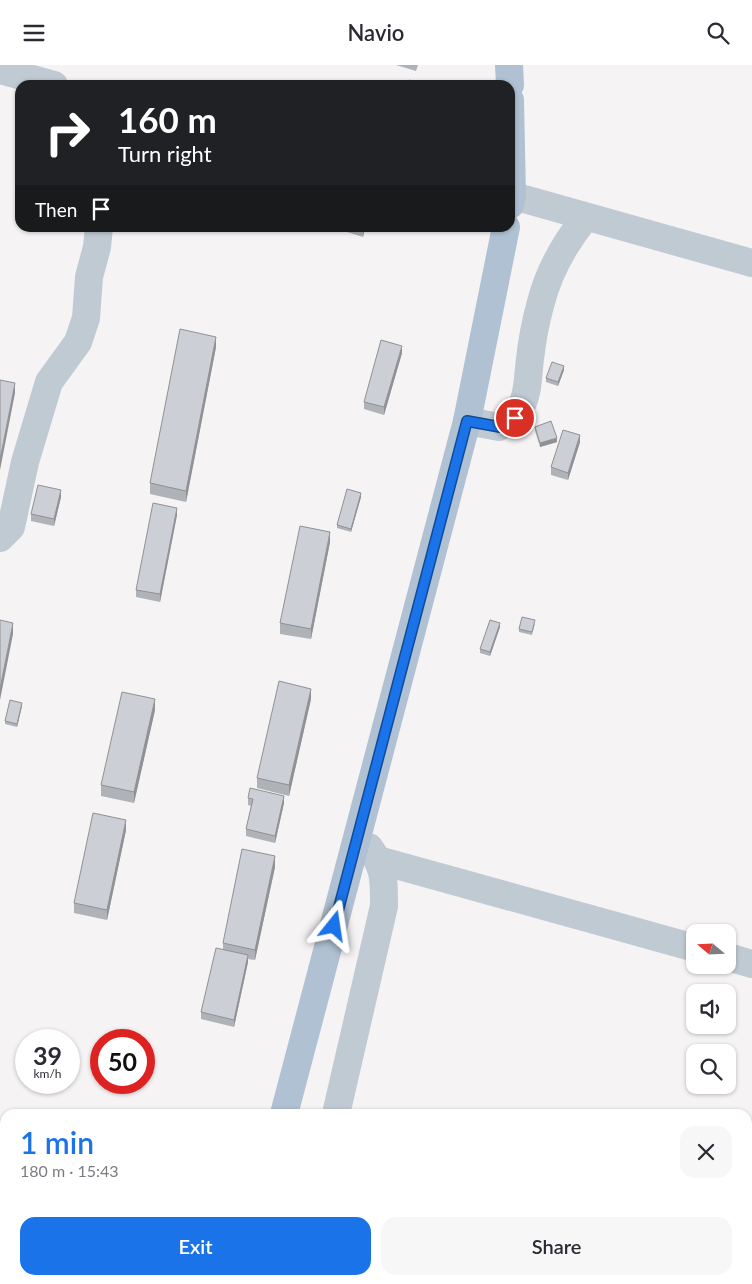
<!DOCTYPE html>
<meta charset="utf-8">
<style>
:root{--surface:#fff;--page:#f7f7f7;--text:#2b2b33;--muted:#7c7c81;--accent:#1a73e8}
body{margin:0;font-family:Lato,sans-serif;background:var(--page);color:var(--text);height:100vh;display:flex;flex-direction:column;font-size:19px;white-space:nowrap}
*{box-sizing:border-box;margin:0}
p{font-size:16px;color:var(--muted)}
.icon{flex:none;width:28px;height:28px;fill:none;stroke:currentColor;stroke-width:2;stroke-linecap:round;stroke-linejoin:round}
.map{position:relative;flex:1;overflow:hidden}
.details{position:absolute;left:0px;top:1044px;width:752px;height:176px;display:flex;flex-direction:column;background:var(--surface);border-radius:15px 15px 0 0;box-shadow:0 1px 4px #0004}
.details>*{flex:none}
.guide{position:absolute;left:15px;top:15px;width:500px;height:152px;border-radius:15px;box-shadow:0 1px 4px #0004;background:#202124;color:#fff;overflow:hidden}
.needle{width:32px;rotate:289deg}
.tools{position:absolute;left:686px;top:859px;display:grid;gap:10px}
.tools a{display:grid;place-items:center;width:50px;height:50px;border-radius:10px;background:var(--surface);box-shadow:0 1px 4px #0004;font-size:25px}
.speed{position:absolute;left:15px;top:964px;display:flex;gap:10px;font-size:25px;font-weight:700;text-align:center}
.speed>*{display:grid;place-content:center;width:65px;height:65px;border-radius:50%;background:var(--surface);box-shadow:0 1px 4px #0004;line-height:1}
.speed small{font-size:12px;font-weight:400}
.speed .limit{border:8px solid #d22;background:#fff;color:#111}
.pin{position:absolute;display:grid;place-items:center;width:42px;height:42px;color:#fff;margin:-21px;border:2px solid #fff;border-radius:50%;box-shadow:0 1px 5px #0007}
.me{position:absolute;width:55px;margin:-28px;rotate:15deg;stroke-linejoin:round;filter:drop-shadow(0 0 4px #0008)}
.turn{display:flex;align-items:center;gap:18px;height:105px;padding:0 20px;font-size:22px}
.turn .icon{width:65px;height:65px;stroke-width:2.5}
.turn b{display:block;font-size:35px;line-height:42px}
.then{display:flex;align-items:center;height:48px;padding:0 20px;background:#0003;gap:10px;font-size:19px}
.round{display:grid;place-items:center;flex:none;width:52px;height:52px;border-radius:15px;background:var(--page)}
.headline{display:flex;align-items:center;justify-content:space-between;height:85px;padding:0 20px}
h1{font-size:30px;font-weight:600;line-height:38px;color:var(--accent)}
.action{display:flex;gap:10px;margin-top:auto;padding:10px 20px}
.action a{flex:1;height:58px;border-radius:15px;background:var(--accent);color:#fff;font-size:20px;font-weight:600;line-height:58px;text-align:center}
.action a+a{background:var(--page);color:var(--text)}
header{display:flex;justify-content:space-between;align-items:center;height:65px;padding:0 20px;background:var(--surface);font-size:22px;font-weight:600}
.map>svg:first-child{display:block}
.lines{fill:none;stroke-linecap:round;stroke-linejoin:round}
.minor{stroke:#c0cad3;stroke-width:28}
.major{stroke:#b0c1d3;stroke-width:28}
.wall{fill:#afb2b7}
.shaded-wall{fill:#8f9195}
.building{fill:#cccfd5;stroke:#8f9195}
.route-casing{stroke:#114b97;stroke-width:12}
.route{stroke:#1a73e8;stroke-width:9}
</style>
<header><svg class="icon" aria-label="menu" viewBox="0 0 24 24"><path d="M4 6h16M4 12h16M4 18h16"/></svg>Navio<svg class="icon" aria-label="search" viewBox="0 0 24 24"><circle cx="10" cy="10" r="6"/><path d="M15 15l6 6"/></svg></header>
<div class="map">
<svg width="752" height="1219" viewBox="0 0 752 1219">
<rect width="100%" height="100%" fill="#f5f3f3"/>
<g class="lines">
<path class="minor" d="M0,5L54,20
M510,130L752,198
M467,356L499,362C530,344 526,326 530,294C532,275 536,255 541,237C549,206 565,178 585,153
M0,473L11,462L25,397L49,317L78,277L86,253L89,212L97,182L99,162
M378,795L695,883
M728,892L752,899
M336,1049L384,841C384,815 385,804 369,782
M290,1219L291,1215"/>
<path class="major" d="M509,0L510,20
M510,35L512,131L510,140
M284,1049L467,356L506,162
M239,1219L240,1215"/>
</g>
<path class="wall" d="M396,0H418L416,6Z
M345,162H365L363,172L347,167V163Z
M216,282L186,437L150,429V418Z
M402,288L384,350L364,344V337Z
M564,305L558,321L546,317V313Z
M535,362L557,377L540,382L535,366Z
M580,377L568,415L551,410V402Z
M61,432L54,461L31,456V449Z
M361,432L351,467L337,463V460Z
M177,450L160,537L136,532V525Z
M330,477L311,574L280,569V558Z
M535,559L532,570L519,567V564Z
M500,562L490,591L480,588V584Z
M311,634L289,731L257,723V713Z
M22,641L17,662L5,659V656Z
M155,645L134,738L101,731V720Z
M248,733L284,738L275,778L246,771V764L251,741L248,740Z
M126,765L107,855L74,848V838Z
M275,802L255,895L248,894V897L234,962L201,954V947L223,884V878Z"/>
<path class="shaded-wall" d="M363,162H365L363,172Z
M216,272V282L186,437V426Z
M402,281V288L384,350V342Z
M564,301V305L558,321V317Z
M15,318V328L0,405V395Z
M580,370V377L568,415V408Z
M557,373V377L540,382V378Z
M61,425V432L54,461V454Z
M361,428V432L351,467V464Z
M177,443V450L160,537V529Z
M330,467V477L311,574V564Z
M13,558V569L0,635V624Z
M500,558V562L490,591V587Z
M311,624V634L289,731V720Z
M155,634V645L134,738V727Z
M22,638V641L17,662V659Z
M284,731V738L275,778V771Z
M126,755V765L107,855V845Z
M275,791V802L255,895V885Z
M248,890V897L234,962V955Z"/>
<path class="building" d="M409,15L426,20H408Z
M180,264L216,272L186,426L150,418Z
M381,275L402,281L384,342L364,337Z
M552,297L564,301L558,317L546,313Z
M0,315L15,318L0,395Z
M551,356L557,373L540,378L535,362Z
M563,365L580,370L568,408L551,402Z
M38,420L61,425L54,454L31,449Z
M347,424L361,428L351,464L337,460Z
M153,438L177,443L160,529L136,525Z
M300,461L330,467L311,564L280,558Z
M522,552L535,555L532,567L519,564Z
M0,555L13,558L0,624Z
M490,555L500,558L490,587L480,584Z
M279,616L311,624L289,720L257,713Z
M122,627L155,634L134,727L101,720Z
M10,635L22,638L17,659L5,656Z
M250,723L284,731L275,771L246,764L253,734L248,733Z
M93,748L126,755L107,845L74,838Z
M242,784L275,791L255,885L223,878Z
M216,883L248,890L234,955L201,947Z"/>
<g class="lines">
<defs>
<path id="route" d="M334,861L467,356L500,362L515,353"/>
</defs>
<use href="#route" class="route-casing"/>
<use href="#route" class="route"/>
</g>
</svg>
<div class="tools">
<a><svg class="needle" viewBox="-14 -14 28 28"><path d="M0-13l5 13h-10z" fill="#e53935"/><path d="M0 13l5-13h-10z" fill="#7c7c81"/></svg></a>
<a><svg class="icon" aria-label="sound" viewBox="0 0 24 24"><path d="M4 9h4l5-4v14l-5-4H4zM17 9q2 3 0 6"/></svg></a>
<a><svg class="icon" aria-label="search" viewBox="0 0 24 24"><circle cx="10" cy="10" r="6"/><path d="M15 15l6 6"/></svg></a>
</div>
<div class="speed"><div>39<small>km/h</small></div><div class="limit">50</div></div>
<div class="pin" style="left:515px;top:353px;background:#d93025"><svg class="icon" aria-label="arrive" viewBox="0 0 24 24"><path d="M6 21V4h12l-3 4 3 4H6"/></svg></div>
<svg class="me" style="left:334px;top:861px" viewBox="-20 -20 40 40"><path d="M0-17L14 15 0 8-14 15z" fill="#1a73e8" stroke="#fff" stroke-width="4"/></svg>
<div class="guide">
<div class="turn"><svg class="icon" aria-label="right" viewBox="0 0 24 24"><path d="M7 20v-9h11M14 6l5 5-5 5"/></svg><div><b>160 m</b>Turn right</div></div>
<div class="then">Then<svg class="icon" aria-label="arrive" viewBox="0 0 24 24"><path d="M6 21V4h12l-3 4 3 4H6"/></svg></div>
</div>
<section class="details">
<div class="headline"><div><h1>1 min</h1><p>180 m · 15:43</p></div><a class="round"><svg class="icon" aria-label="close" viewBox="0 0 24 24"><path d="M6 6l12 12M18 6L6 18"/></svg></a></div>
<div class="action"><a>Exit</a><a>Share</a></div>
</section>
</div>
